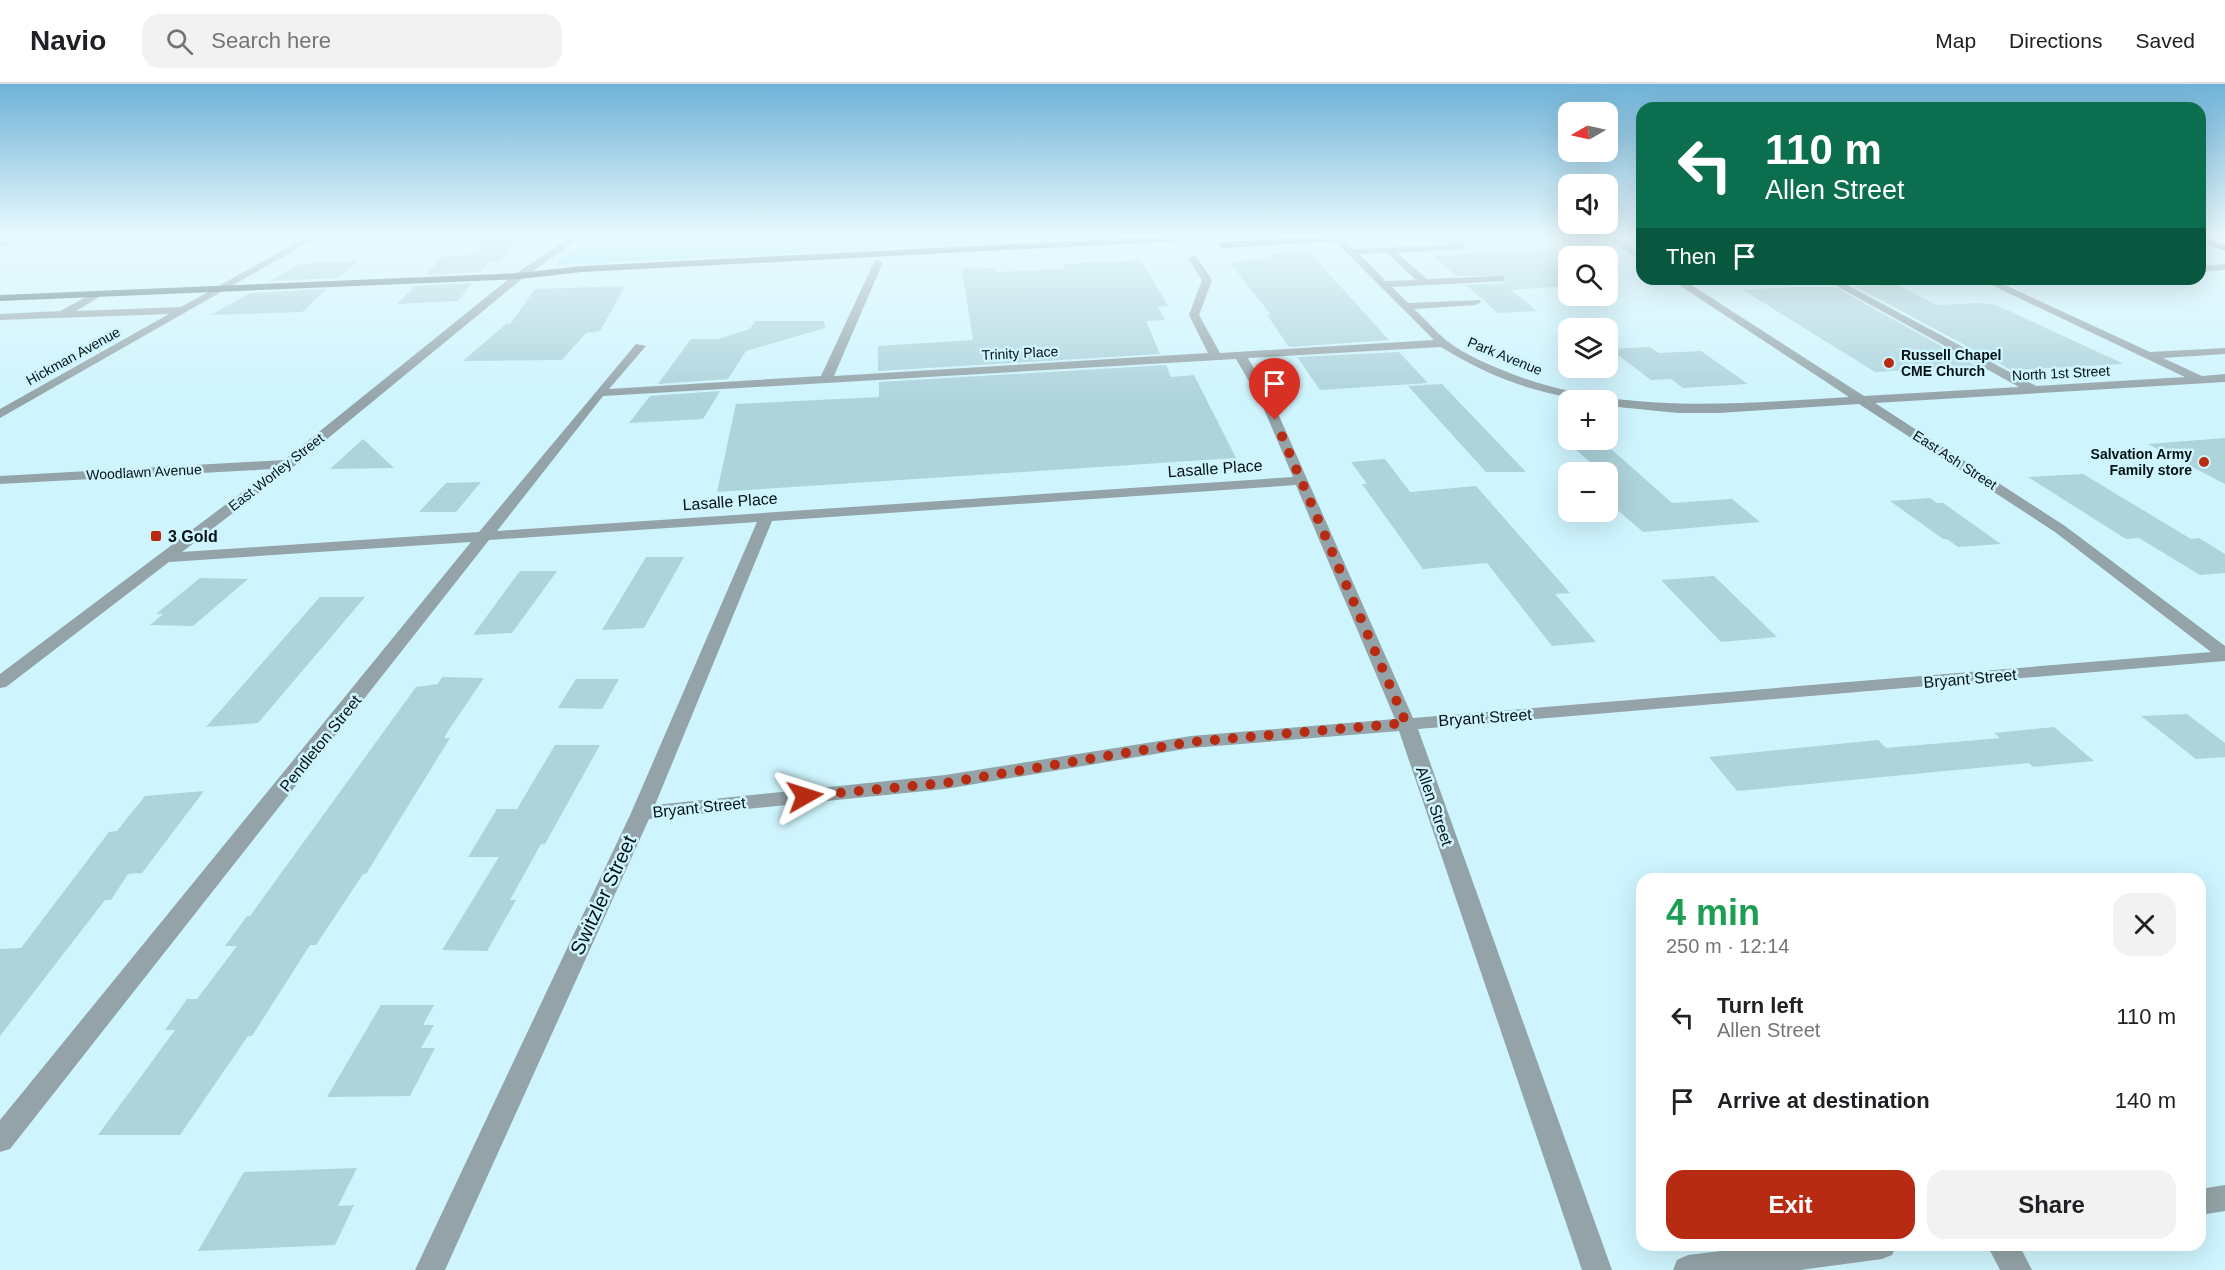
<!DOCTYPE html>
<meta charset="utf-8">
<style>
:root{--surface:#fff;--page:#f2f2f2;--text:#202124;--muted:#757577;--line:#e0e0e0;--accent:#b72b12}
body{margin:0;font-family:Helvetica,sans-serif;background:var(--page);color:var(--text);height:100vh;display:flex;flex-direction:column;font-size:22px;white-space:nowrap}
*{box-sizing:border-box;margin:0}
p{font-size:20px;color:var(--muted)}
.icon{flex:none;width:33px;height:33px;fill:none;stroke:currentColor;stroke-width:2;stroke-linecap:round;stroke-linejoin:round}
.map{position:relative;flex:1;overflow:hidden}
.panel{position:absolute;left:1636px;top:789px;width:570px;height:378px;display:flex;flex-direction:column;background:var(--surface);border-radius:18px;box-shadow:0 6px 24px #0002}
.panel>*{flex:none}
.top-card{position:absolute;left:1636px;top:18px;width:570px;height:183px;border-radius:18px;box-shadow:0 6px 24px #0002;background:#0b6e4f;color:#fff;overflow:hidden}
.needle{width:39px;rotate:261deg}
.buttons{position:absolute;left:1558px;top:18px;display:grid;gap:12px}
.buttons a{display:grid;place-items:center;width:60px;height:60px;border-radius:12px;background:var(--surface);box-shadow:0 6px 24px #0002;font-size:30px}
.pin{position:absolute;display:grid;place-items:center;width:51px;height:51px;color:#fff;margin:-62px -26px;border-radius:50% 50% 50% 0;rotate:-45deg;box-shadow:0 0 6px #0007}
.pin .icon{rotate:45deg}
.me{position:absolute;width:66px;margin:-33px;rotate:84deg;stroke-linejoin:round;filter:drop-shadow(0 0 4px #0008)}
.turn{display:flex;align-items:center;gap:21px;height:126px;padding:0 30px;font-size:27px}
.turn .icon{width:78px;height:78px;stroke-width:2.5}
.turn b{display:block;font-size:42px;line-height:51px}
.then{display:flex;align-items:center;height:57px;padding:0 30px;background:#0003;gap:12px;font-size:22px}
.round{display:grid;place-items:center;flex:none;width:63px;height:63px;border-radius:18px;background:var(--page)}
.head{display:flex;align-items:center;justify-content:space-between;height:102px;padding:0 30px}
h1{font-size:36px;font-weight:800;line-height:45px;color:#1e9e55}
.cta{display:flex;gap:12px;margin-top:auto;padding:12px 30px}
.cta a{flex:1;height:69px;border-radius:18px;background:var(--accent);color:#fff;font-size:24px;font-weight:800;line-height:69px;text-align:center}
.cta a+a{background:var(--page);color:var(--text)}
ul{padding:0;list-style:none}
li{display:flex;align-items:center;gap:18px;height:84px;padding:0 30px}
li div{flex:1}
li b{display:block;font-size:22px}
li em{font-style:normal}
header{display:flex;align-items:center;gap:36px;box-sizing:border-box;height:84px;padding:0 30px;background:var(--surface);border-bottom:2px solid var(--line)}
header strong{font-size:28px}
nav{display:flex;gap:33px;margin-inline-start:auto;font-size:21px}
.search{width:420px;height:54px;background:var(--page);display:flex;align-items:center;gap:15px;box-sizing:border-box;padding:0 21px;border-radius:18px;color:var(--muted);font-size:22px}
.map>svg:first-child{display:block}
.green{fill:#92e6f7}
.building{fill:#add3db}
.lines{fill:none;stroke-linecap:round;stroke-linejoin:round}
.minor{fill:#93a3a7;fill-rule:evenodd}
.major{fill:#4a676d;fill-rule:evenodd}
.route{stroke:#b72b12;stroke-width:10;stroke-dasharray:0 18}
.poi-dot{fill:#b72b12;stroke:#cef4fd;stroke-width:2}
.labels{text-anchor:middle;stroke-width:5;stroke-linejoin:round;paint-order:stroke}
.far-street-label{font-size:14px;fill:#051215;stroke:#cef4fd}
.far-poi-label{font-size:14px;font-weight:bold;fill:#051215;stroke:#cef4fd;text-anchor:start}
.street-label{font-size:16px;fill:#051215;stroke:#cef4fd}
.poi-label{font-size:16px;font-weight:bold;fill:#051215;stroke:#cef4fd;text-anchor:start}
.near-street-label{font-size:20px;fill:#051215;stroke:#cef4fd}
</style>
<header>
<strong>Navio</strong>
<div class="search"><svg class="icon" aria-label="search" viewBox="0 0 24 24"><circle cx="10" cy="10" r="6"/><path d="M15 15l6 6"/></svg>Search here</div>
<nav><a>Map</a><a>Directions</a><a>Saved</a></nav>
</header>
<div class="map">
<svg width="2225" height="1186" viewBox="0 0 2225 1186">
<rect width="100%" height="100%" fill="#cef4fd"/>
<path class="green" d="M596,151H1000L1002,159L559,181L557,178Z"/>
<path class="building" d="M488,151H521L501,177L488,178L480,188L425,191L442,173L469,171Z
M1553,164L1569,175V202L1511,206L1537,227L1498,229L1466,201L1505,199L1507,192H1456L1434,172Z
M1309,168L1389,256L1289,263L1267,231H1271L1229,178L1272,174L1269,170Z
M1141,176L1168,222L1158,223L1165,236L1146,237L1160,270L878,287V262L973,256L962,185L994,184L996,188L1065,185L1063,180Z
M357,177L338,194L269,197L300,180Z
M472,199L458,217L397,220L415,202Z
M1895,200L1937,221L1982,219L1996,221L2124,280L2011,286L1855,202Z
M625,202L600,247L586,249L562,276L463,277L506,240H510L535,205Z
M1795,203H1835L1977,282L1875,288L1743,206Z
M327,205L302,228L211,231L250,209Z
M755,237H824L825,244L746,267L728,295L658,300L691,255H718L750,245Z
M1650,263L1659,269L1701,267L1748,300L1683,304L1671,295L1651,296L1610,265Z
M1399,268L1428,299L1320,306L1297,273Z
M1166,281L1171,293L1194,291L1236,374L717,408L736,320L879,313V298Z
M1442,300L1459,318L1526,388H1486L1408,302Z
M720,307L703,335L629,339L650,312Z
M2225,354V400L2148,360Z
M363,355L394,384L330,385Z
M1578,356H1601L1672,419L1732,415L1760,438L1643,448L1608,418V388H1601L1572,362Z
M1385,375L1410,408L1476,402L1570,509L1555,510L1596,558L1552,562L1487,479L1423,485L1362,400H1367L1351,378Z
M2083,390L2191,455L2199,454L2225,470V489L2200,491L2139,454L2126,455L2028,393Z
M481,398L456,428H419L446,399Z
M1930,414L1937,419H1943L2001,460L1958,463L1947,455H1943L1890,417Z
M646,473H684L644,544L602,546Z
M520,487H557L512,549L473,551Z
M1714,492L1777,553L1721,558L1661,496Z
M200,494L248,495L193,542L150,541L163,530H156Z
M320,513H365L258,639L206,643Z
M442,593L484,594L448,647L444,654H450L366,790H363L316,861H310L252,952H248L180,1051H98L175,946H165L187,915H197L237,862H225L247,832H250L416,603L438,600Z
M576,595H619L602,625L558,624Z
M2187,630L2225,659V673L2196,675L2141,632Z
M2054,643L2094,677L2033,683L2029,679L1737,707L1709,673L1878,656L1886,664L2000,654L1994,649Z
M555,661H600L545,760H541L510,816H516L487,867L442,866L499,773H468L497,725H517Z
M204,707L142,789L128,790L111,816H105L0,952V865L21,864L109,748L117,747L145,712Z
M381,921H434L423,941H434L421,964H435L410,1012L327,1013Z
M357,1084L338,1122L354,1121L335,1161L198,1167L244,1088Z"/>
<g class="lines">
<path class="minor" d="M14,151H26L0,163V157Z
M310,151H321L0,334V325L169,230L0,236V230L60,227L97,207L101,208V212L76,227L181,223Z
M574,151H584L523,194L293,383L182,468L479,448L636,260L646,262L609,305L821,292L875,176L883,178L834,292L1208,269L1189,231L1202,196L1188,174L1193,171L1196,172L1212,196L1199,231L1220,269L1434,256L1333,155L1341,153L1353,165L1453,161L1441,151H1451L1465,161V165L1397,169L1427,195L1501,192L1505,193V197L1392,203L1408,219L1480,216L1481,218L1476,221L1414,225C1425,235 1435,247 1447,257C1465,271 1490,281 1512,290C1620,331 1735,320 1849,313L1670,195H1682L1864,312L2019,303L1824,195H1836L2036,302L2185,293L1979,195H1992L2150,268L2225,264V270L2163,274L2202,292L2225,290V298L1875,319L2065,442L2225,562V577L1418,645L1612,1186H1582L1399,647L1191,664L945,705L649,735L445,1186H415L631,729L757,438L489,456L10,1065L0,1068V1036L471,458L169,478L6,603L0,604V590L273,385L0,400V392L284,376L515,190ZM1387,169L1416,196L1386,197L1359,170ZM1441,263C1491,294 1548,316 1608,316V322L1678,329H1719L1859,320L2055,448L2211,568L1413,634L1272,316L1248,274ZM1236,275L1260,316L1293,393L497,447L603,312ZM1296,401L1395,635L1191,652L945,691L655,721L772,437Z
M1601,151H1612L1642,170V177Z
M2225,180V186L2200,188V182Z
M2225,1101V1127L2200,1131V1105Z
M1770,1161H1897L1892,1171L1882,1175L1800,1186H1673L1677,1176L1688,1171Z
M1987,1161H2019L2032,1186H2000Z"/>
<path class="major" d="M1192,151H1242L1237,154L582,188L519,195L0,217V211L519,189L582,182Z
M1347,151H1390L1385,154L1222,164L1217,161L1222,158Z
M2200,152L2225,161V167L2200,158Z"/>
</g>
<linearGradient id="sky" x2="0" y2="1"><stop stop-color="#6fb2d8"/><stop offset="0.48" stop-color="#e9fafe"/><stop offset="1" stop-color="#e9fafe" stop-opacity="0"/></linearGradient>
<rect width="2225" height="317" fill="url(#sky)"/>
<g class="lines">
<path class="route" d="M805,712L945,699L1191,658L1406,639L1275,336"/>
</g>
<g class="poi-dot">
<circle cx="1889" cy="279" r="6"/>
<circle cx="2204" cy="378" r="6"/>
<rect x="150" y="446" width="12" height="12" rx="3"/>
</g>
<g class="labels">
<g class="far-street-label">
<text transform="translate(1020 269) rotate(-3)" y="5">Trinity Place</text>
<text transform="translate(73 272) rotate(-29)" y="5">Hickman Avenue</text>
<text transform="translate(1505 272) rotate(22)" y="5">Park Avenue</text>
<text transform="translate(2061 289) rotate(-3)" y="5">North 1st Street</text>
<text transform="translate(1955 376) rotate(33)" y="5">East Ash Street</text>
<text transform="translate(144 388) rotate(-3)" y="5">Woodlawn Avenue</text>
<text transform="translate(276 388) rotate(-38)" y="5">East Worley Street</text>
</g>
<g class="far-poi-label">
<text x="1901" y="276">Russell Chapel<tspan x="1901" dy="16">CME Church</tspan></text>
<text x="2192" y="375" text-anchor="end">Salvation Army<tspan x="2192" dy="16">Family store</tspan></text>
</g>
<g class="street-label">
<text transform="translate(1215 384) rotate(-4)" y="6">Lasalle Place</text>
<text transform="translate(730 417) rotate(-4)" y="6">Lasalle Place</text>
<text transform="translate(1970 594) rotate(-5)" y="6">Bryant Street</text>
<text transform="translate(1485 633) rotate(-4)" y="6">Bryant Street</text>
<text transform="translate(320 659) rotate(-51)" y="6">Pendleton Street</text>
<text transform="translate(1435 722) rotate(71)" y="6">Allen Street</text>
<text transform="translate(699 723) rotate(-6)" y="6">Bryant Street</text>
</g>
<g class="poi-label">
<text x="168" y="458">3 Gold</text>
</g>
<g class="near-street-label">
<text transform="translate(603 811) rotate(-65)" y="7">Switzler Street</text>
</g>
</g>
</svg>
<div class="buttons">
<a><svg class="needle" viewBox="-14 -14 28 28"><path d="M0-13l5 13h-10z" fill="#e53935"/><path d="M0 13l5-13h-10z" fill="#757577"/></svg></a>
<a><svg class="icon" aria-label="sound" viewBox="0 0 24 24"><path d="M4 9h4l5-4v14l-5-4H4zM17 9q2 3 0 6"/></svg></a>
<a><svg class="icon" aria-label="search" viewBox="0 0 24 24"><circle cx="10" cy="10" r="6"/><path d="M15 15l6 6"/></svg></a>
<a><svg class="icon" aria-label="layers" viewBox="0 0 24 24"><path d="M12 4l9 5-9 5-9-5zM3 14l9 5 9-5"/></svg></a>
<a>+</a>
<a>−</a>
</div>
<div class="pin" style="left:1275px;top:336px;background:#d93025"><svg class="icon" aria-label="arrive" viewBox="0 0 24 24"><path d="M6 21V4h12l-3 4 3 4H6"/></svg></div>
<svg class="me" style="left:805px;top:712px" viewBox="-20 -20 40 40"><path d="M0-17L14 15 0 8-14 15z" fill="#b72b12" stroke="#fff" stroke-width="4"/></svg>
<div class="top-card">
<div class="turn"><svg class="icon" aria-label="left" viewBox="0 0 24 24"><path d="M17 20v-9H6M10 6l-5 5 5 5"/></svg><div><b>110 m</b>Allen Street</div></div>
<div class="then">Then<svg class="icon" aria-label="arrive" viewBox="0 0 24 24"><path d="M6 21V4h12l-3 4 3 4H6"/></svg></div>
</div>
<section class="panel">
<div class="head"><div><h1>4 min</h1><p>250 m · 12:14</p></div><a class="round"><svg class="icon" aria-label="close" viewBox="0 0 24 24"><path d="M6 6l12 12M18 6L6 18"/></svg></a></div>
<ul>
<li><svg class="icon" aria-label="left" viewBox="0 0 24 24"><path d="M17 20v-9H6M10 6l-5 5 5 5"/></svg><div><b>Turn left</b><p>Allen Street</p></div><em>110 m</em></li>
<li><svg class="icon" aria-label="arrive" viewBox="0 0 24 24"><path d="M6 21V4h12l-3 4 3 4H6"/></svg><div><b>Arrive at destination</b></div><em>140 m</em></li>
</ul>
<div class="cta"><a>Exit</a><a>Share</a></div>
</section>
</div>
